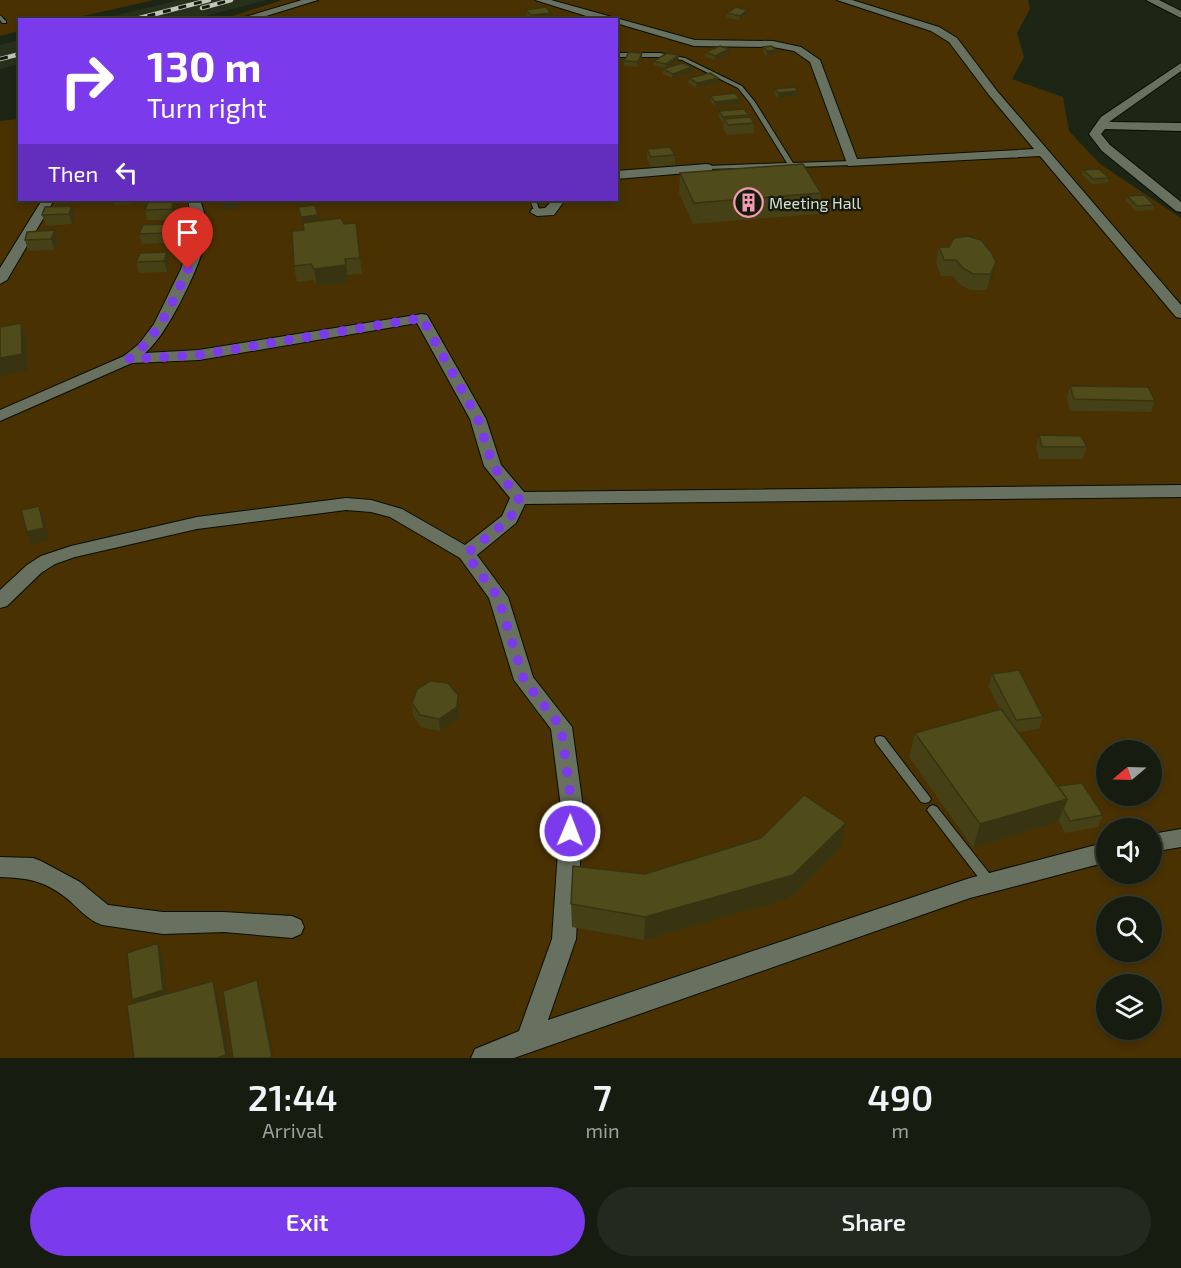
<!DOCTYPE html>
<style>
:root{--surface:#161c10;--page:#23291e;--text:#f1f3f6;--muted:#9ea19f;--line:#353a30;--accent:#7c3aed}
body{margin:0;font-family:"Exo 2",sans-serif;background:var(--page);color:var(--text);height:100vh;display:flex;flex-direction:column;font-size:22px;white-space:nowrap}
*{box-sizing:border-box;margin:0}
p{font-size:20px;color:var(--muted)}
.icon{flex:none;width:33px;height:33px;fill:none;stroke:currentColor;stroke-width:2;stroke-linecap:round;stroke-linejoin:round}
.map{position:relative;height:1058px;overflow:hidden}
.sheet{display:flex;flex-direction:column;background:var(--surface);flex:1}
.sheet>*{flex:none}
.guide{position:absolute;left:18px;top:18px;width:600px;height:183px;border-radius:0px;box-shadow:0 3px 9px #0003,0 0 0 2px var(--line);background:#7c3aed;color:#fff;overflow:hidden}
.needle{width:39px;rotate:251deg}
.tools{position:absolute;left:1096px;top:740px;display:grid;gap:12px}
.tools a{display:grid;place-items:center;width:66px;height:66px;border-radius:50%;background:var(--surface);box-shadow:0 3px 9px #0003,0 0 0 2px var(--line);font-size:30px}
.pin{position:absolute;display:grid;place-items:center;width:51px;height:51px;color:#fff;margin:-62px -26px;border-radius:50% 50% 50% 0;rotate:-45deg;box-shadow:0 0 6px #0007}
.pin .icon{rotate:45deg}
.me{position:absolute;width:66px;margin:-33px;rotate:1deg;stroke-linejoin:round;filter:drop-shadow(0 0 4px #0008)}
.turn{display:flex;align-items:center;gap:21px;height:126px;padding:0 30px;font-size:27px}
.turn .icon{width:78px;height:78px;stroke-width:2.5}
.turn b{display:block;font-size:42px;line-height:51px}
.then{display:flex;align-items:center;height:57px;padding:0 30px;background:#0003;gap:12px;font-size:22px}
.eta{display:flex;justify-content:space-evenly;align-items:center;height:102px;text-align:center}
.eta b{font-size:36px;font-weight:600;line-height:42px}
.primary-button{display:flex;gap:12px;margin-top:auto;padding:12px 30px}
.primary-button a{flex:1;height:69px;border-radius:36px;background:var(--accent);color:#fff;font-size:24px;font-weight:600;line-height:69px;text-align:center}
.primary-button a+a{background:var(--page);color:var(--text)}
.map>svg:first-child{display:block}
.built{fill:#26301a}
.green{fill:#493102;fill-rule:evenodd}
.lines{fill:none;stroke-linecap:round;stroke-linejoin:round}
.lane-casing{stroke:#080e02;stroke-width:2}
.street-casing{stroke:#080e02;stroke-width:2}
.lane{fill:#68715f;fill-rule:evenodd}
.street{fill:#68715f;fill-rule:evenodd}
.rail-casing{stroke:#c1c6bb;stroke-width:4.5}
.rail{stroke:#141b0c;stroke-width:3;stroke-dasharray:8;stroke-linecap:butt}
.wall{fill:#454016}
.shaded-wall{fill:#383412}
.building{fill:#504b1a;stroke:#383412;stroke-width:1.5}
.route{stroke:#7c3aed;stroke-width:10;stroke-dasharray:0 18}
.labels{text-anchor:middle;stroke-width:4.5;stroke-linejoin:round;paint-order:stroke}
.far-poi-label{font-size:16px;fill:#d9ded3;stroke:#141b0c;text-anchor:start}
</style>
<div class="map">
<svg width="1181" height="1058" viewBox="0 0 1181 1058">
<rect width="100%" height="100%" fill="#1d2515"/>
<path class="built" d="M179,0H267L193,19H101Z
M19,40V64L0,69V45Z"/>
<path class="green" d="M0,0H154L70,19L20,20L19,31L0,36Z
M282,0H1028L1030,9L1017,33L1024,57L1012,79L1063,97L1069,131L1100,164L1181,218V1058H0V121L19,119L20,200H616V20L223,19ZM1107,750H1152V795H1107ZM1107,828H1152V873H1107ZM1107,906H1152V951H1107ZM1107,984H1152V1029H1107Z"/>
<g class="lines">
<defs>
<path id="lane" d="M0,15L6,21V23H2L0,20Z
M616,53H660L685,58L742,86L755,102L793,163L852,161L855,163L852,165L795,167L792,169L789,167L705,169V167L707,166L787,163L750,103L738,88L682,60L660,57H616Z
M530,200H536L540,212L539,213H535Z
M880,736L884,737L929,796L931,799L929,802L925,803L921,802L876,743L875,740L876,737Z
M933,805L937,807L993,878L995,882L993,886L989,887L985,886L929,813L927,810L929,807Z"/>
<path id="street" d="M302,0H318L253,20H235Z
M535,0H551L695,40L773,41L801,47L820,60L857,159L1034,149L989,95L949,42L931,31L837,0H852L939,27L957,38L997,91L1181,305V318L1176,317L1040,156L848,166L810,62L794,51L773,47L694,46L616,23V20H599Z
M1146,0H1159L1181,11V18Z
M1181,63V71L1109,122L1181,123V131L1105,129L1101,134L1110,145L1181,202V212L1176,211L1102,151L1089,134L1101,117Z
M707,164L711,165L713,168L711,171L616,179V171Z
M42,200H54L7,280L0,284V268Z
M188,200H200C203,209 208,223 207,232C204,260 167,336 145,353L199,350L422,314L427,315L486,419L501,465L524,492L1181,485V497L525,504L516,523L477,555L508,597L533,677L572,727L583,807L576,939L548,1020L970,878L1107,842V862L970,898L514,1058H471L475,1049L519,1031L552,939L561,807L551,729L514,680L489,598L460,558L390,517L371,512L346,510L197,529L75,557L55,564L41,573L7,606L0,608V590L27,565L41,556L71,546L197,517L346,498L371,500L402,509L465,545L502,516L510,498L484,466L470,419L417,323L199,360L132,363L0,421V410L124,356L139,344L154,324L181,269L194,231Z
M553,200H565L554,215L537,216L530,212L532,209L545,208Z
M1181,829V847L1152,852V834Z
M0,857L33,858L41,861L80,882L108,905L163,912H224L292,916L301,920L304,927L301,934L292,938L224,932L163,934L102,925C87,920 78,907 65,897C43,880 27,878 0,877Z"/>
</defs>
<use href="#lane" class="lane-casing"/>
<use href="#street" class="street-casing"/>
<use href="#lane" class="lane"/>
<use href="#street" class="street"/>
<defs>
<path id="rail" d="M202,8L231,0
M132,20L209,0
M0,59L20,54"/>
</defs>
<use href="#rail" class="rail-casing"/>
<use href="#rail" class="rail"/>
</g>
<path class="wall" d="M526,10L552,20H527Z
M727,13L747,14L739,20L727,18Z
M763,47L776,50V54L767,56L763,52Z
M706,52L729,54L715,60L705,57Z
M679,55L678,60L666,68L654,65V61Z
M642,57L637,67L624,66V61Z
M663,69L692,72L672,78L663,74Z
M689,78H718V83L696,88L688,83Z
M774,89L798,91V96L778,98L774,94Z
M710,96L740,99V104L715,106L710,101Z
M719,111L749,115L748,117L754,123V133L727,135L723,129L724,122H722L718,116Z
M647,149L675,155V165L651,167L647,159Z
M1083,170L1109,178L1108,183L1092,184L1082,175Z
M680,173L821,193L819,214L693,224L679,193Z
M1127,196L1154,205L1153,210L1136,211L1126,201Z
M112,200H132L131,204L114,205Z
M142,200H162L161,201H173L176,211L174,220H147L145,210L147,204H143Z
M72,206L75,216L72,224L46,226L42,215Z
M356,223L362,274L347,275L348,282L317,286L314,280L297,282L294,266L344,224Z
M143,225L171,235L169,243L142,244L139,234Z
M55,230L58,241L55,250L28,251L25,240Z
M981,240L992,279L987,290H970L959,284L953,276H941L936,263L939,247H949Z
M140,253L169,263L167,272L139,273L136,262Z
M1070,386L1155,401L1151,412L1070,411L1067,398Z
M1039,435L1087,447L1083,459H1039L1036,447Z
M992,674L1043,717L1039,729L1018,732L1058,786L1103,815L1098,827L1065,833L1059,821L1058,822L973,848L909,757L915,733L1000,709L988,686Z
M412,703L459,707L458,719L440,731L421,727L413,715Z
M846,823L841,847L789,899L644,940L572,927L571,904L645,874Z"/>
<path class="shaded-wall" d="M747,10V14L739,20L740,16Z
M551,13L552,20H531V15Z
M729,49V54L715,60V56Z
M776,50V54L767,56V51Z
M642,53V57L637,67L638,62Z
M679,55L678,60L666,68V64Z
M692,67V72L672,78L673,74Z
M718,78V83L696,88L697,83Z
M798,91V96L778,98L779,93Z
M740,99V104L715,106V102Z
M222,200H236L238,208L224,210Z
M173,201L176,211L174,220L172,209Z
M72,206L75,216L72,224L69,214Z
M318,215L319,220L302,222L301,217Z
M169,224L171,235L169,243L167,233Z
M55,230L58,241L55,250L51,239Z
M167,252L169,263L167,272L164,261Z
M996,262L992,279L987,290L991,274Z
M346,265L348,282L317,286L314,269Z
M21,323L27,340V371L0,376V358Z
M39,506L44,518L49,540L31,544L27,532Z
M458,695L459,707L458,719L440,731L439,719Z
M1067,799L1058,822L973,848L980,824Z
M846,823L841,847L789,899L644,940L645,917Z
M158,943L162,954L168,1001L137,1012L132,1000Z
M257,980L261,992L274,1058H269Z
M213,981L219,998L230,1058H217Z"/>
<path class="building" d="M546,7L551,13L531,15L526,10Z
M736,7L747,10L740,16L727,13Z
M720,46L729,49L715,56L706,52Z
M772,46L776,50L767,51L763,47Z
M629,52L642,53L638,62L624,61Z
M667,53L679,55L666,64L654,61Z
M683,63L692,67L673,74L663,69Z
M710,73L718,78L697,83L689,78Z
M795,87L798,91L779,93L774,89Z
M735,93L740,99L715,102L710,96Z
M744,109L749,115L723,117L719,111Z
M750,117L754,123L728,125L724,119Z
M670,147L675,155L651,157L647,149Z
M803,164L821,193L694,203L680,173Z
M1099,169L1109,178L1093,179L1083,170Z
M1144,195L1154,205L1137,206L1127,196Z
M173,201L172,209L145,210L148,202Z
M315,205L318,215L301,217L298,207Z
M72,206L69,214L42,215L45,207Z
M341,218L344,224L356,223L360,258L345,259L346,265L314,269L311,264L294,266L292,231L304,230L303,223Z
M169,224L167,233L139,234L143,225Z
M55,230L51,239L25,240L27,232Z
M968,236L981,240L991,252L996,262L991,274H973L963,268L956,260H944L939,247H949L954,238Z
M167,252L164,261L136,262L140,253Z
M21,323L22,354L0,358V327Z
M1070,386L1148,387L1155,401L1074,399Z
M1039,435L1081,436L1087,447H1042Z
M39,506L44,528L27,532L21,510Z
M1019,670L1043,717L1016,720L992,674Z
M430,681L448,683L458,695L457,707L439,719L420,715L412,703L417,689Z
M1001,709L1067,799L980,824L915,733Z
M1082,783L1103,815L1070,821L1063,809L1067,799L1058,786Z
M804,795L846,823L793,875L645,917L571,904L573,866L645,874L761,838Z
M158,943L163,990L132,1000L127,953Z
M257,980L272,1057L269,1058H233L223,991Z
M213,981L226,1055L217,1058H134L127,1005Z"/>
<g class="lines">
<path class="route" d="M188,269C172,303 159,336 129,359L199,355L422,318L478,419L493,466L519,498L510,519L466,554L498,597L524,680L561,727L572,807L570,831"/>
</g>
<defs>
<symbol id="building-ring" viewBox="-11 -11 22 22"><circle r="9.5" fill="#141b0c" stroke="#f29ab0" stroke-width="1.5"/><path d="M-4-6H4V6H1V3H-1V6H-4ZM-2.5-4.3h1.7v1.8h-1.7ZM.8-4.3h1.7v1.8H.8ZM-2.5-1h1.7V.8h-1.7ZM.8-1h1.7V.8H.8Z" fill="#f29ab0"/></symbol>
</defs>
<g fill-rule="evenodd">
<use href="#building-ring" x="732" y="186" width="33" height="33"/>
</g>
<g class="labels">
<g class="far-poi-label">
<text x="769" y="209">Meeting Hall</text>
</g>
</g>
</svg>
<div class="tools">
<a><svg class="needle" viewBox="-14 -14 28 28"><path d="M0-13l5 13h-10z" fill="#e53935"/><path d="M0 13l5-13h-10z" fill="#9ea19f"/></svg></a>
<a><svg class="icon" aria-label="sound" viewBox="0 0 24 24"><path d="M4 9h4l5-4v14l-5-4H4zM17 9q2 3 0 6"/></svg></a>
<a><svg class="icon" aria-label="search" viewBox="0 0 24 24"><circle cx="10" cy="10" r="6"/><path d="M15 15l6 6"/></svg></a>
<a><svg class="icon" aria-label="layers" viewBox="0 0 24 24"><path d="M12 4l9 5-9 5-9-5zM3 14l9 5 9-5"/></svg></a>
</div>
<div class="pin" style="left:188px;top:269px;background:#d93025"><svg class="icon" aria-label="arrive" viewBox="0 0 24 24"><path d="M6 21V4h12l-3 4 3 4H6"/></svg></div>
<svg class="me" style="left:570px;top:831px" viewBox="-20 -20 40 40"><circle r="17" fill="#7c3aed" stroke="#fff" stroke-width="3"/><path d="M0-11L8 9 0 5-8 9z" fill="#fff"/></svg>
<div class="guide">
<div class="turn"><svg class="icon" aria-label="right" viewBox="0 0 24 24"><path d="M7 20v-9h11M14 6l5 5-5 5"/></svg><div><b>130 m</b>Turn right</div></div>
<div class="then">Then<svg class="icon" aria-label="left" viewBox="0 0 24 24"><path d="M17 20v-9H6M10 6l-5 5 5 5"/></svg></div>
</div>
</div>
<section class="sheet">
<div class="eta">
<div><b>21:44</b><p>Arrival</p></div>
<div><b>7</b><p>min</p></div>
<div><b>490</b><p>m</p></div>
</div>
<div class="primary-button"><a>Exit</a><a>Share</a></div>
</section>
